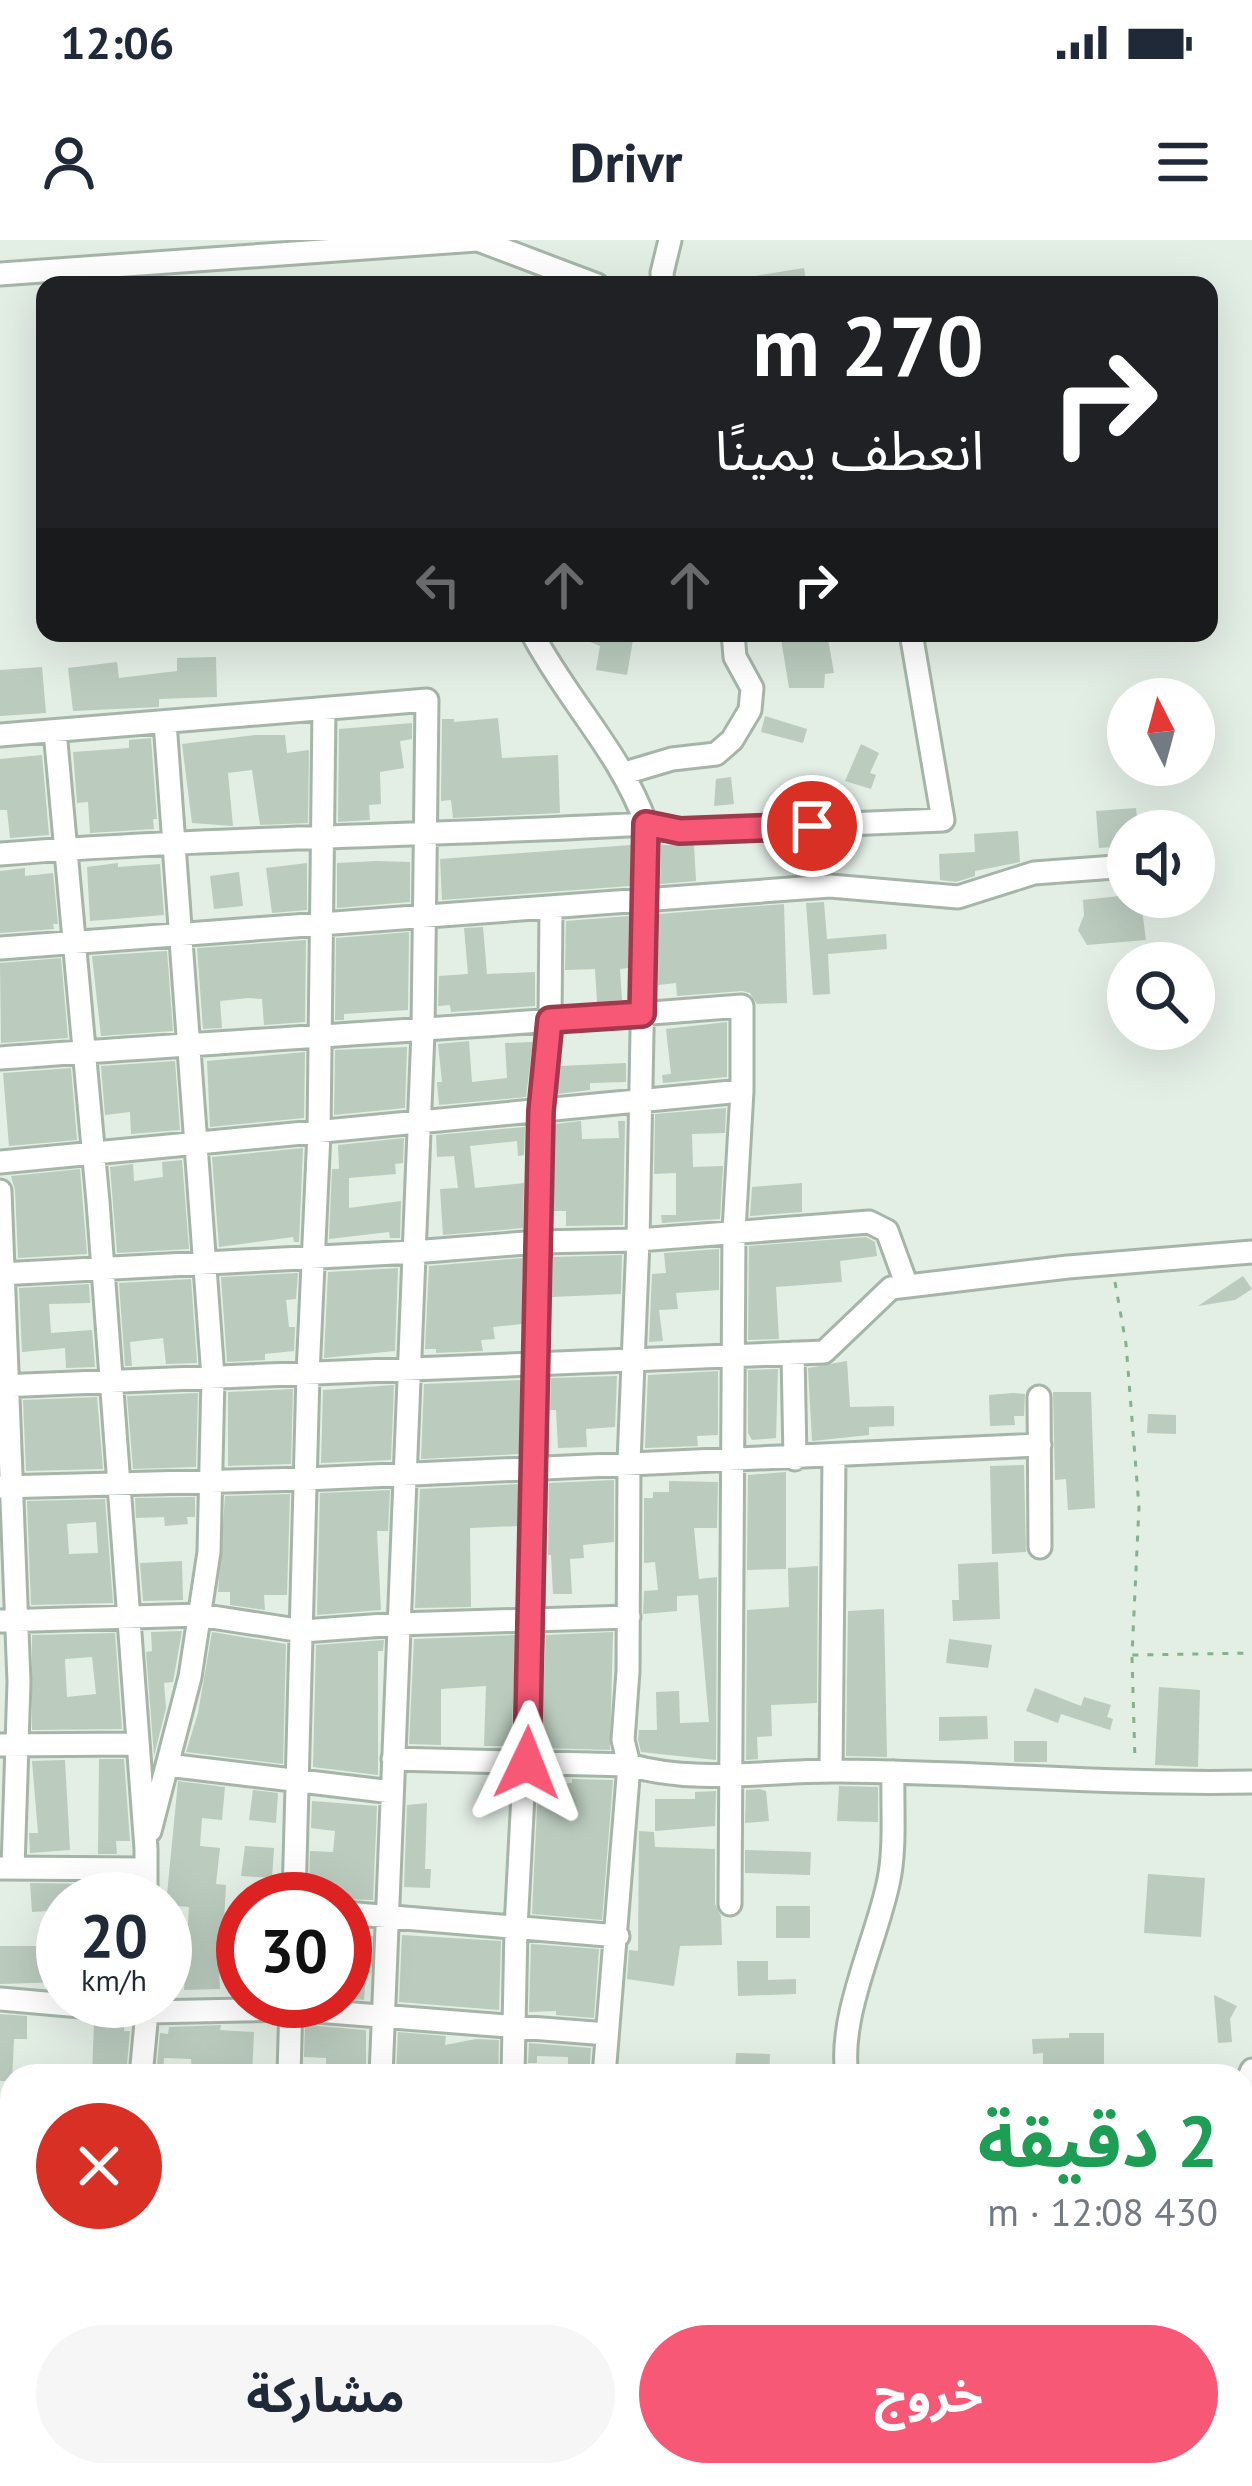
<!DOCTYPE html>
<html lang="ar">
<meta charset="utf-8">
<style>
:root{--surface:#fff;--page:#f6f6f7;--text:#1f2937;--muted:#747a83;--accent:#f65875}
body{margin:0;font-family:"PT Sans","Noto Sans Arabic",sans-serif;background:var(--page);color:var(--text);direction:rtl;height:100vh;display:flex;flex-direction:column;font-size:45px;white-space:nowrap}
*{box-sizing:border-box;margin:0}
p{font-size:39px;color:var(--muted)}
.icon{flex:none;width:66px;height:66px;fill:none;stroke:currentColor;stroke-width:2;stroke-linecap:round;stroke-linejoin:round}
.map{position:relative;flex:1;overflow:hidden;direction:ltr}
.panel{position:absolute;left:0px;top:1824px;width:1254px;height:423px;display:flex;flex-direction:column;background:var(--surface);border-radius:36px 36px 0 0;box-shadow:0 12px 48px #0002;direction:rtl}
.panel>*{flex:none}
.hud{position:absolute;left:36px;top:36px;width:1182px;height:366px;border-radius:24px;box-shadow:0 12px 48px #0002;direction:rtl;background:#202124;color:#fff;overflow:hidden}
.needle{width:78px;rotate:354deg}
.controls{position:absolute;left:1107px;top:438px;display:grid;gap:24px}
.controls a{display:grid;place-items:center;width:108px;height:108px;border-radius:50%;background:var(--surface);box-shadow:0 12px 48px #0002;font-size:60px}
.speed{position:absolute;left:36px;top:1632px;display:flex;gap:24px;font-size:60px;font-weight:700;text-align:center}
.speed>*{display:grid;place-content:center;width:156px;height:156px;border-radius:50%;background:var(--surface);box-shadow:0 12px 48px #0002;line-height:1}
.speed small{font-size:30px;font-weight:400}
.speed .limit{border:18px solid #d22;background:#fff;color:#111}
.pin{position:absolute;display:grid;place-items:center;width:102px;height:102px;color:#fff;margin:-51px;border:6px solid #fff;border-radius:50%;box-shadow:0 3px 12px #0007}
.me{position:absolute;width:132px;margin:-66px;rotate:2deg;stroke-linejoin:round;filter:drop-shadow(0 0 9px #0008)}
.turn{display:flex;align-items:center;gap:42px;height:252px;padding:0 36px;font-size:54px}
.turn .icon{width:156px;height:156px;stroke-width:2.5}
.turn b{display:block;font-size:84px;line-height:102px}
.lanes{display:flex;align-items:center;height:114px;padding:0 36px;background:#0003;justify-content:center;gap:60px;direction:ltr}
.lanes .off{opacity:.35}
.round{display:grid;place-items:center;flex:none;width:126px;height:126px;border-radius:63px;background:var(--page)}
.summary{display:flex;align-items:center;justify-content:space-between;height:204px;padding:0 36px}
h1{font-size:72px;font-weight:700;line-height:90px;color:#1e9e55}
.cta{display:flex;gap:24px;margin-top:auto;padding:24px 36px}
.cta a{flex:1;height:138px;border-radius:72px;background:var(--accent);color:#fff;font-size:48px;font-weight:700;line-height:138px;text-align:center}
.cta a+a{background:var(--page);color:var(--text)}
.status{display:flex;justify-content:space-between;align-items:center;height:84px;padding:0 60px;background:var(--surface);direction:ltr}
.status svg{height:33px;fill:currentColor}
header{display:flex;justify-content:space-between;align-items:center;height:156px;padding:0 36px;background:var(--surface);font-size:54px;font-weight:700}
.map>svg:first-child{display:block}
.building{fill:#bbcbbe;fill-rule:evenodd}
.lines{fill:none;stroke-linecap:round;stroke-linejoin:round}
.minor-casing{stroke:#a5b6a9;stroke-width:27}
.path{stroke:#83b28f;stroke-width:3;stroke-dasharray:6 9;stroke-linecap:butt}
.minor{stroke:#fff;stroke-width:21}
.route-casing{stroke:#a0394c;stroke-width:30}
.route{stroke:#f65875;stroke-width:21}
</style>
<div class="status"><b>12:06</b><svg viewBox="0 0 49 12"><path d="M0 12V9h3v3zM5 12V6h3v6zM10 12V3h3v9zM15 12V0h3v12zM26 1h20v11H26zM47 4h2v5h-2z"/></svg></div>
<header><svg class="icon" aria-label="menu" viewBox="0 0 24 24"><path d="M4 6h16M4 12h16M4 18h16"/></svg>Drivr<svg class="icon" aria-label="person" viewBox="0 0 24 24"><circle cx="12" cy="8" r="4"/><path d="M4 21q1-7 8-7t8 7"/></svg></header>
<div class="map">
<svg width="1252" height="2246" viewBox="0 0 1252 2246">
<rect width="100%" height="100%" fill="#e3eee5"/>
<path class="building" d="M804,28L806,43L748,45V37Z
M569,393H608L633,400L627,435L596,430L600,406Z
M780,393H827L834,433L825,434L824,448H789Z
M216,417L217,457L159,459V467L73,471L68,428L117,422L119,438L177,431V418Z
M42,427L46,473L0,476V430Z
M765,476L807,489L803,503L761,492Z
M498,478L502,518L558,515L560,573L453,578L451,560L441,561L442,479H454V482Z
M412,483V499L400,501L404,528L380,532L381,564L369,565L370,580L338,582L339,489Z
M255,495H285L287,513L309,510L308,583L260,585L252,530L228,533L233,586L192,583L182,504Z
M151,498L157,579H153L154,589L90,593L88,562L77,563L73,512L129,508V500Z
M861,504L879,513L870,533L876,535L871,549L845,541Z
M42,515L49,595L10,598L7,570H0V519Z
M731,537L734,564L714,566L716,539Z
M1136,568L1138,591H1128V606L1099,608L1096,571Z
M1018,591L1020,622L975,631V636L956,642L940,640L939,614L975,612L974,594Z
M631,605L630,646L442,660L440,619Z
M661,605H694L696,641L660,644Z
M377,621L410,622V662L337,668V623Z
M118,623V627L160,624L164,675L90,681L87,627Z
M307,623V670L272,673L266,628Z
M25,628V636L53,633L58,684H53L54,689L0,693V631Z
M239,632L243,666L214,669L210,636Z
M1128,655L1141,662L1146,700L1087,705L1078,690L1084,675L1083,660Z
M824,662L827,699L886,694L887,709L828,714L830,754L813,755L806,663Z
M784,664L787,763L757,764L750,753L742,751L677,756L676,743L658,745L659,674Z
M629,676L628,728L620,729L622,760L597,762L595,729L565,730L566,681Z
M483,687L487,734L535,732V766L451,772L450,765L438,766L439,736L468,734L464,688Z
M409,692L408,770L344,774V780H335L336,698Z
M306,700L305,782L264,785L262,759L248,758L220,761L222,788L203,789L197,708Z
M167,711L173,791L101,796L92,716Z
M61,718L68,798L1,803L0,723Z
M727,782V837L663,843L662,835L671,834L666,789Z
M469,801L472,842L507,838L505,803L533,802L526,857L439,865L437,842H442L438,804Z
M407,807L405,868L334,875L335,810Z
M305,812L304,878L210,887L207,821Z
M175,821L180,890L131,894L130,872L105,875L101,826Z
M626,823V842L590,843V850L557,854L560,826Z
M71,828L77,900L9,906L3,833Z
M726,868L725,893L692,894L693,927L723,926L720,979L662,983L661,975H676V933L654,934L655,874Z
M581,881L582,899L619,898L618,881H625L623,985L566,986V971H553L555,884Z
M525,887L524,915L518,916L517,901L470,906L475,948L524,943L523,988L443,995L440,949L458,948L454,916L437,917L436,895Z
M404,898L403,923L395,924L396,934L349,938V968L401,961L400,998H390L389,992L329,999L332,929H339L338,905Z
M303,908L299,1002H294L293,997L219,1007L212,917Z
M182,920L189,1009L117,1013L110,927L133,924L134,941L163,937L162,922Z
M80,929L87,1014L18,1018L15,950L11,936Z
M802,943V972L750,976L752,947Z
M866,997L875,1002L877,1016L840,1021L842,1042L776,1047L779,1099L748,1100L749,1006Z
M719,1009V1050L676,1053L678,1069L659,1070L663,1101L649,1102L652,1034L666,1033L664,1013Z
M622,1015L621,1054L552,1057L553,1017Z
M523,1018L522,1084L493,1087L495,1099L481,1100L483,1111L436,1113V1109H425L429,1026Z
M398,1028L395,1111L324,1118L328,1032Z
M298,1033L296,1059L286,1060L289,1087H295L294,1111L265,1114V1120L227,1122L221,1037Z
M1243,1036L1252,1049L1235,1060L1198,1066Z
M191,1039L197,1123L166,1124L163,1098L130,1102L132,1126H125L119,1043Z
M89,1044L90,1063L49,1064L51,1093L92,1090L95,1127L66,1128L65,1108L22,1112L19,1048Z
M847,1121L850,1167L894,1166V1186L869,1187V1195L812,1201L808,1128Z
M778,1129L776,1198L752,1200L748,1193V1130Z
M718,1131V1195L697,1196L698,1206L645,1208L648,1135Z
M617,1136L615,1187L586,1189L587,1207L558,1208L556,1170H550L551,1138Z
M521,1140L520,1214L421,1219L424,1144Z
M394,1145L391,1220L321,1223L323,1150Z
M293,1149L291,1224L228,1226V1152Z
M1053,1152H1091L1095,1268L1068,1270L1066,1239L1055,1240Z
M198,1153L196,1227L133,1229L127,1156Z
M1013,1153L1025,1154L1024,1176H1014L1015,1185L990,1186L989,1155Z
M97,1157L103,1229L26,1231L23,1160Z
M1148,1174L1176,1175V1194L1147,1193Z
M1024,1225L1026,1312L992,1314L990,1226Z
M786,1232V1329L747,1330L748,1235Z
M614,1240V1302L583,1305L584,1318L570,1319L572,1354H553L551,1315H548L549,1243Z
M669,1241L718,1242L717,1288H694L699,1339L717,1337L716,1520L641,1512L638,1499L639,1490H657L656,1452L679,1451L680,1483L709,1482L698,1355L677,1356V1371L643,1374L644,1351L658,1350L655,1322L644,1323V1258H653V1252H669Z
M519,1244V1286L470,1288L471,1367L415,1368L420,1249Z
M390,1250L388,1291H377L381,1370L317,1375L320,1253Z
M290,1254L287,1355H264L265,1370L230,1365V1352H218L225,1256Z
M195,1257V1277H187L188,1284L165,1286L164,1277L136,1278L135,1258Z
M105,1259L113,1363L31,1365L27,1261ZM96,1282L98,1313L69,1314L67,1284Z
M182,1321L183,1360L143,1361L140,1323Z
M998,1322L1000,1379L953,1381L952,1360H959L958,1324Z
M818,1326L817,1463L771,1465L772,1496L757,1497L758,1519L746,1520L747,1370L789,1367L788,1328Z
M884,1369L887,1517L846,1516L848,1371Z
M182,1391L173,1442L164,1443L166,1468L154,1516L146,1412L152,1411L151,1392Z
M212,1392L286,1404L283,1524L186,1512L198,1473Z
M613,1392L610,1510L540,1508L546,1395Z
M115,1393L122,1489L32,1490V1395ZM92,1417L96,1454L67,1457L65,1419Z
M516,1395L511,1506H484L486,1446L441,1449V1505L409,1504L414,1399Z
M949,1399L992,1405L988,1428L946,1423Z
M384,1400L383,1411H378V1535L313,1527L316,1405Z
M1159,1447L1200,1450L1198,1527L1155,1525Z
M1035,1448L1081,1466L1084,1457L1111,1465L1107,1477L1113,1479L1110,1490L1061,1474L1058,1483L1026,1471Z
M987,1476L988,1499L939,1501V1477Z
M1014,1501H1047V1522H1014Z
M99,1519H124L130,1601H116L117,1614H98Z
M65,1520L70,1610L30,1613L29,1593H38L32,1521Z
M572,1539L613,1540L602,1680L532,1674L538,1546L572,1543Z
M178,1541L225,1547L222,1580L202,1578L200,1606L220,1608L216,1644L226,1645L224,1681L243,1680V1700L223,1701L222,1709H218L220,1749L184,1750L189,1667L166,1665Z
M839,1546L878,1547V1582L837,1581Z
M760,1549L766,1551L769,1581L745,1583L746,1550Z
M253,1550L278,1553L276,1583L249,1580Z
M716,1551L715,1586L655,1591V1559H695V1552Z
M312,1561L377,1566L373,1660L339,1659V1651L309,1652L310,1611L333,1612L335,1591L311,1588Z
M427,1563L425,1629H431L430,1648L404,1647L407,1565Z
M639,1591L654,1592L655,1607L715,1609V1664L721,1676L722,1705L680,1706L674,1746L627,1739L629,1710L638,1711Z
M245,1606L274,1608L272,1638L241,1636Z
M745,1610L811,1612L810,1635L745,1633Z
M1148,1634L1205,1638L1201,1697L1144,1693Z
M30,1643L97,1644L99,1659H63V1670L32,1672Z
M776,1666H810V1698H776Z
M345,1694H369L364,1760L345,1758Z
M402,1695L501,1701L499,1770L399,1762Z
M531,1704L599,1709L594,1778L556,1775V1771L529,1772Z
M0,1706H63V1742L0,1744Z
M737,1721H768V1740L796,1739V1754L738,1756Z
M1214,1755L1237,1766L1230,1779L1232,1802L1218,1803Z
M0,1774L27,1776V1799H14L12,1841H0Z
M94,1782L124,1785V1791H130L126,1836H92Z
M221,1785L220,1790L254,1792L252,1836L192,1833L191,1819L164,1818L163,1836H156L160,1793L168,1794L169,1787Z
M305,1785L366,1790V1836H326V1818L304,1817Z
M398,1792L446,1796L445,1805L476,1799L499,1800L498,1836H396Z
M1069,1793H1104V1836H1043V1813L1033,1814L1032,1799L1069,1798Z
M529,1803L591,1808L589,1836H568V1817L537,1816V1823H528Z
M736,1813L770,1814L769,1836H735Z"/>
<g class="lines">
<defs>
<path id="minor" d="M478,0L597,45
M0,34L477,0
M663,45L662,33L670,0
M532,393C567,460 621,513 646,584L638,1000L629,1222L628,1431L623,1500L629,1525L604,1836
M55,491L98,962L146,1609V1659
M0,495L427,460L423,792L381,1836
M625,533L672,519L716,514L732,500L750,470L752,448L735,417L733,393
M0,614C215,597 430,596 646,584L680,591L943,580L911,393
M0,708L830,646L958,657L1034,633L1128,626
M0,818C247,800 495,786 742,766V851L734,990L730,1664
M0,922L742,851
M0,951L19,1442L13,1628
M0,1034L413,1012L538,1002L638,1000L869,982L887,991L907,1046
M793,1113L795,1219
M0,1146L824,1112L891,1048L1068,1027L1252,1012
M1039,1157L1040,1307
M0,1247L306,1239L1040,1205
M0,1381L199,1375L303,1391L398,1384L629,1377
M0,1505L138,1504
M393,1519L629,1525C698,1545 768,1530 839,1531C976,1532 1115,1545 1252,1542
M167,1525L392,1552
M831,1531L834,1217
M150,1591L190,1437L209,1312L213,1137L165,482
M1,1628L145,1629
M294,1659L308,1134L319,893L324,469
M345,1673L618,1696
M0,1759L148,1772L291,1769L607,1794
M141,1836L148,1761
M289,1836L291,1761
M513,1836L516,1688L532,1383L540,871L550,780L551,668
M847,1836C838,1777 875,1704 888,1644C896,1609 892,1568 893,1532
M1242,1854L1252,1830
M0,1909L12,1910
M564,2235L565,2246
M884,2235L886,2246
M98,2242L133,2246
M762,2246V2235
M1021,2246L1028,2235"/>
</defs>
<use href="#minor" class="minor-casing"/>
<path class="path" d="M1115,1042L1126,1104L1139,1267L1132,1415L1252,1413
M1132,1417L1135,1521"/>
<use href="#minor" class="minor"/>
</g>
<g class="lines">
<defs>
<path id="route" d="M527,1523L541,871L550,780L642,774L646,584L680,591L812,586"/>
</defs>
<use href="#route" class="route-casing"/>
<use href="#route" class="route"/>
</g>
</svg>
<div class="controls">
<a><svg class="needle" viewBox="-14 -14 28 28"><path d="M0-13l5 13h-10z" fill="#e53935"/><path d="M0 13l5-13h-10z" fill="#747a83"/></svg></a>
<a><svg class="icon" aria-label="sound" viewBox="0 0 24 24"><path d="M4 9h4l5-4v14l-5-4H4zM17 9q2 3 0 6"/></svg></a>
<a><svg class="icon" aria-label="search" viewBox="0 0 24 24"><circle cx="10" cy="10" r="6"/><path d="M15 15l6 6"/></svg></a>
</div>
<div class="speed"><div>20<small>km/h</small></div><div class="limit">30</div></div>
<div class="pin" style="left:812px;top:586px;background:#d93025"><svg class="icon" aria-label="arrive" viewBox="0 0 24 24"><path d="M6 21V4h12l-3 4 3 4H6"/></svg></div>
<svg class="me" style="left:527px;top:1523px" viewBox="-20 -20 40 40"><path d="M0-17L14 15 0 8-14 15z" fill="#f65875" stroke="#fff" stroke-width="4"/></svg>
<div class="hud">
<div class="turn"><svg class="icon" aria-label="right" viewBox="0 0 24 24"><path d="M7 20v-9h11M14 6l5 5-5 5"/></svg><div><b>270 m</b>انعطف يمينًا</div></div>
<div class="lanes"><svg class="icon off" aria-label="left" viewBox="0 0 24 24"><path d="M17 20v-9H6M10 6l-5 5 5 5"/></svg><svg class="icon off" aria-label="ahead" viewBox="0 0 24 24"><path d="M12 20V5M6 11l6-6 6 6"/></svg><svg class="icon off" aria-label="ahead" viewBox="0 0 24 24"><path d="M12 20V5M6 11l6-6 6 6"/></svg><svg class="icon" aria-label="right" viewBox="0 0 24 24"><path d="M7 20v-9h11M14 6l5 5-5 5"/></svg></div>
</div>
<section class="panel">
<div class="summary"><div><h1>2 دقيقة</h1><p>430 m · 12:08</p></div><a class="round" style="background:#d93025;color:#fff"><svg class="icon" aria-label="close" viewBox="0 0 24 24"><path d="M6 6l12 12M18 6L6 18"/></svg></a></div>
<div class="cta"><a>خروج</a><a>مشاركة</a></div>
</section>
</div>
